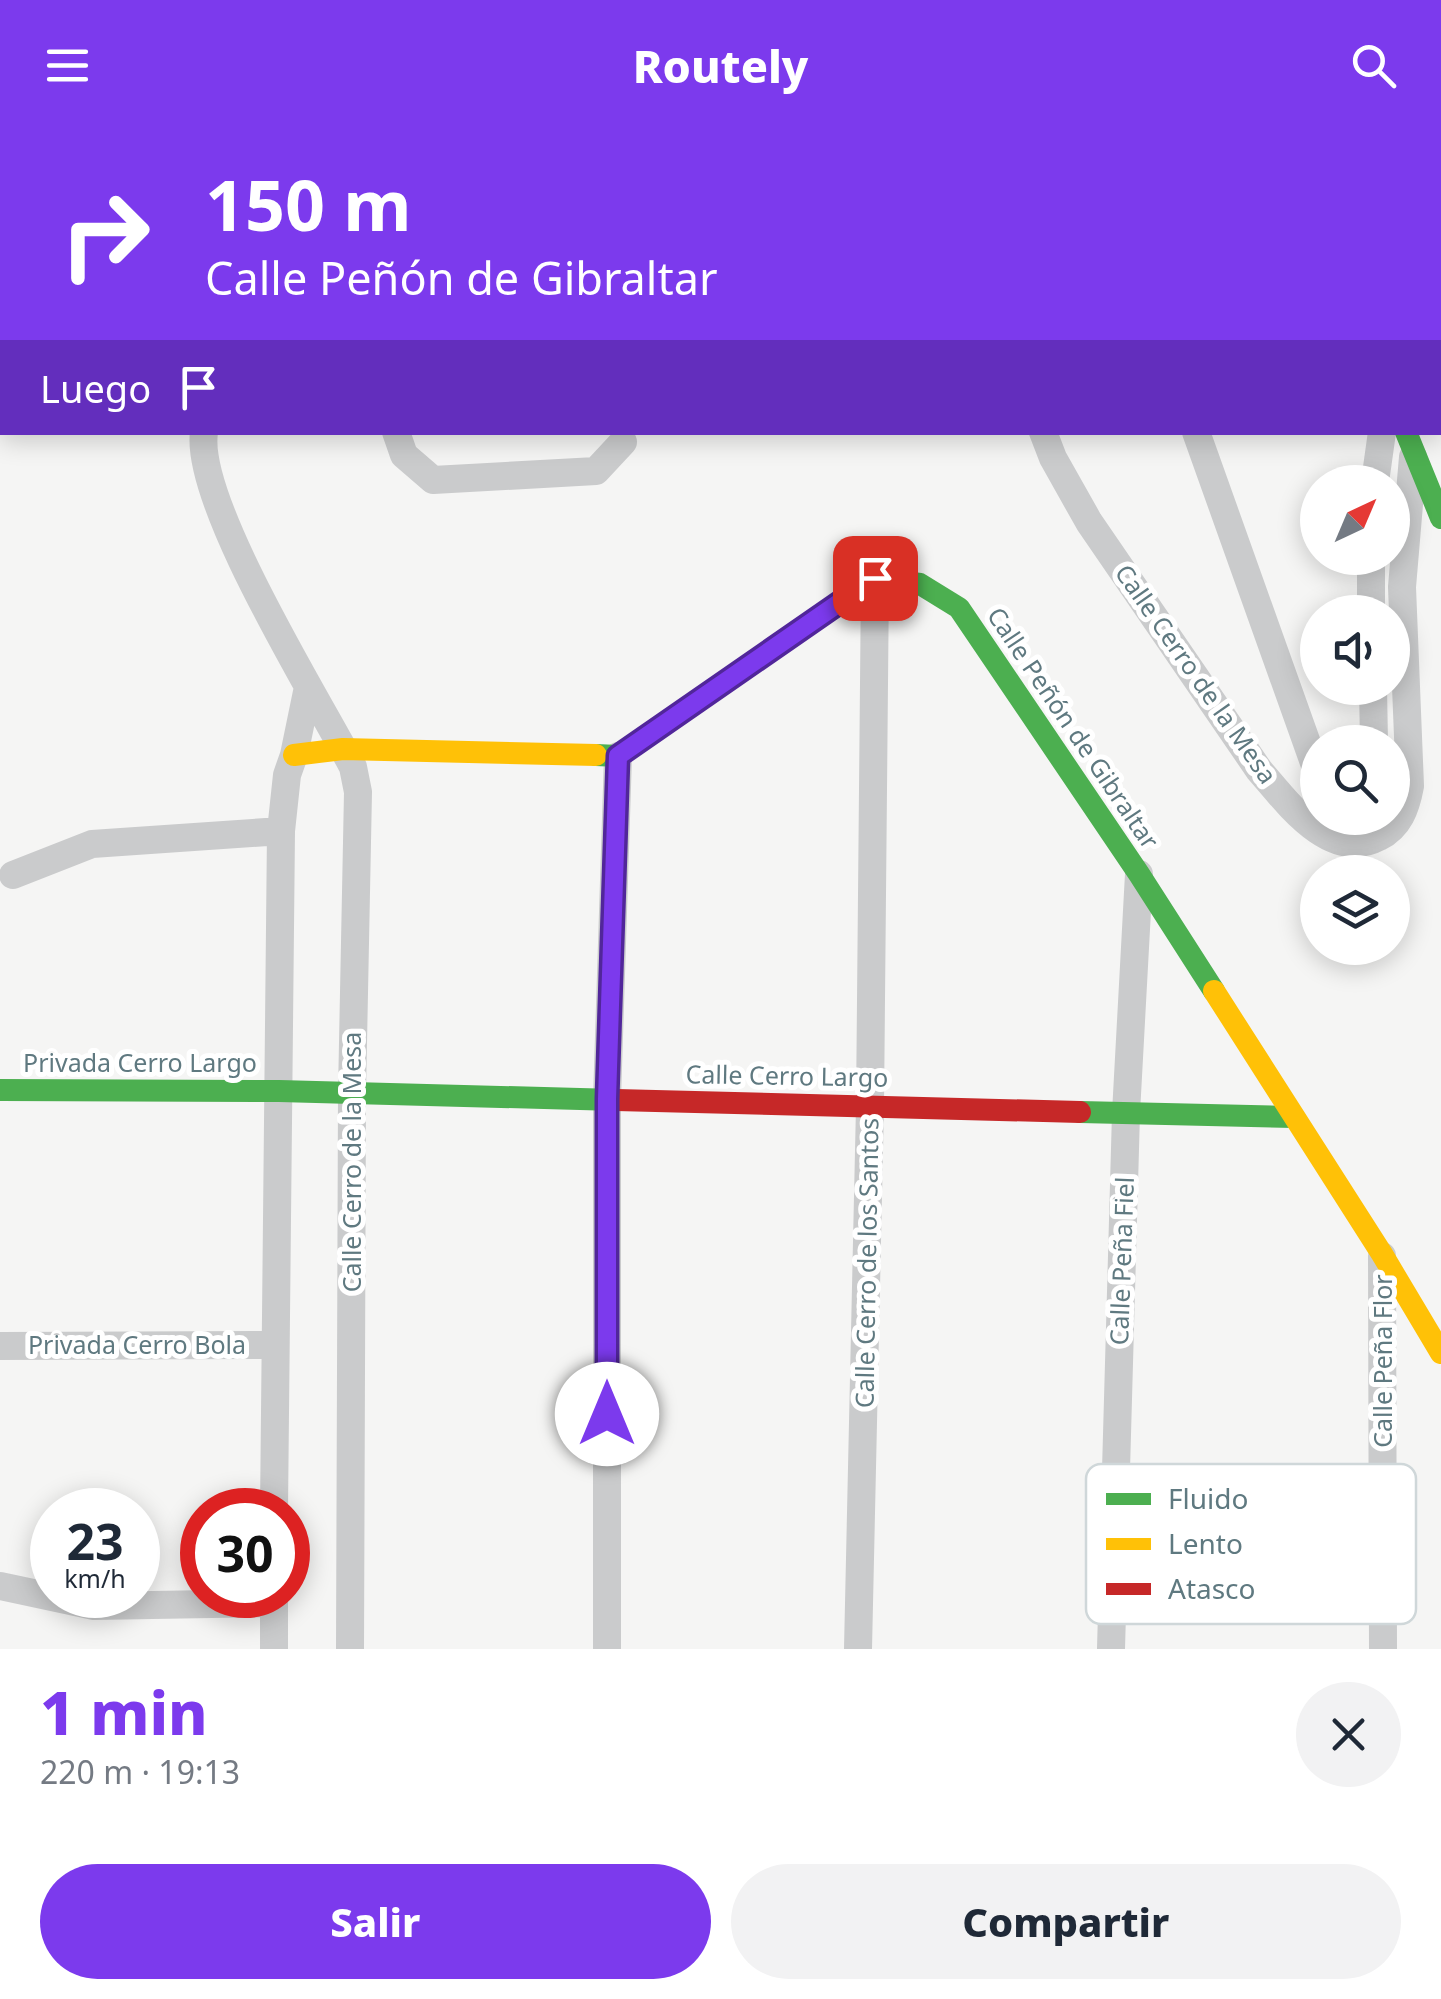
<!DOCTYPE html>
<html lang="es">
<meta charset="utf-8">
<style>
:root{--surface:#fff;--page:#f2f2f3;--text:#1f2937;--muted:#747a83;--accent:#7c3aed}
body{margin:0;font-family:"Noto Sans",sans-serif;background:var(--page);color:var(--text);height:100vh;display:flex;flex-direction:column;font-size:38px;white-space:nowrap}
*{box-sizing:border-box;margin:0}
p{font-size:32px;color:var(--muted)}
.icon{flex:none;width:55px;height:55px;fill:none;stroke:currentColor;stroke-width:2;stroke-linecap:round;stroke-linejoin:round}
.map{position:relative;height:1519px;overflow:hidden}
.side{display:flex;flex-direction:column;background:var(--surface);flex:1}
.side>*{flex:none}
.guide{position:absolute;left:0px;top:0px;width:1442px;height:305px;box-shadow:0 5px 25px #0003;background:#7c3aed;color:#fff;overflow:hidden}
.needle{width:65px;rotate:44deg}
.tools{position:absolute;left:1300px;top:335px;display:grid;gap:20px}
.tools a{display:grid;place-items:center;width:110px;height:110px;border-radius:50%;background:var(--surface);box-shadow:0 5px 25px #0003;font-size:50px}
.speed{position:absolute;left:30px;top:1358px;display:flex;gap:20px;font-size:50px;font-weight:700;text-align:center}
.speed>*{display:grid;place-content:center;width:130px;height:130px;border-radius:50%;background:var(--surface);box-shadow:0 5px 25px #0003;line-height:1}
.speed small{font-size:25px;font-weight:400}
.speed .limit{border:15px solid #d22;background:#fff;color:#111}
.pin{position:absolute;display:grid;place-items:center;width:85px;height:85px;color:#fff;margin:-42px;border-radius:20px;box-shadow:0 5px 15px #0006}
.me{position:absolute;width:110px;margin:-55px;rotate:0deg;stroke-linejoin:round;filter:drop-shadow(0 0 8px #0008)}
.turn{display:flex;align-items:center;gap:35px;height:210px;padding:0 40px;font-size:45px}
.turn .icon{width:130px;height:130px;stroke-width:2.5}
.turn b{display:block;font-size:70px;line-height:85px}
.then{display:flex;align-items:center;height:95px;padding:0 40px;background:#0003;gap:20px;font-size:38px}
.round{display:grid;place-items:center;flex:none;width:105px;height:105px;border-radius:52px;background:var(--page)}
.overview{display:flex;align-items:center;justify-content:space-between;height:170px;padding:0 40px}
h1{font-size:60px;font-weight:800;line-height:75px;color:var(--accent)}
.primary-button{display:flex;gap:20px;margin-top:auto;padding:20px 40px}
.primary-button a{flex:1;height:115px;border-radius:60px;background:var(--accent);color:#fff;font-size:40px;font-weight:800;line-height:115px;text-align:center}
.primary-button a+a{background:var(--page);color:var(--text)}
header{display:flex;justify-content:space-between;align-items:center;height:130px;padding:0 40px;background:var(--accent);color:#fff;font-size:45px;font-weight:800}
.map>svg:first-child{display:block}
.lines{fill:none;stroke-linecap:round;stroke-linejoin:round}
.path{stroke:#c7c9ca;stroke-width:5;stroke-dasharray:5 5;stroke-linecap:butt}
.street{stroke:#cacbcc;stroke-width:28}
.fast{stroke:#4caf50;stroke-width:22}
.slow{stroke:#ffc107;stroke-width:22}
.jam{stroke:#c62828;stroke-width:22}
.route-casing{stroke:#51269a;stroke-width:25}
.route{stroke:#7c3aed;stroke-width:18}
.labels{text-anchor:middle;stroke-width:10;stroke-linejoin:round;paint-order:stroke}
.street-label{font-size:25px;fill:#5f7980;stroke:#fff}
.key{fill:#fff;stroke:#cfd7d9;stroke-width:2.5}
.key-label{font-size:28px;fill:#5f7980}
</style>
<header><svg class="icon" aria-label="menu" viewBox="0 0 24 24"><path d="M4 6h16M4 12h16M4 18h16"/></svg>Routely<svg class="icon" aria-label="search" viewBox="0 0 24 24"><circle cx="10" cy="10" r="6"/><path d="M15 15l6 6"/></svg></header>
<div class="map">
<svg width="1441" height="1519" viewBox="0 0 1441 1519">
<rect width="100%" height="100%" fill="#f5f5f4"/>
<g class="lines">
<path class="path" d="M1440,35L1441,38"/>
<path class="street" d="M990,0V2
M1097,0L1098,2
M387,2L389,0
M433,2L434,0
M204,302C194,372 317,568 353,637L358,662L352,963L350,1519
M396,302L404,325L433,350L596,341L623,312
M1043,302L1053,328L1089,392L1259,640C1287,672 1330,733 1379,707C1399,697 1406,678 1410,656L1402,457L1413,327
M1196,302L1318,644
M1375,352L1382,302
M1371,482V428
M1373,558L1374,612
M13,745L92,714L281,701
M1382,1126L1383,1519
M0,1216L274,1215
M274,1380L281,701L287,645L294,625L308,557
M0,1456L94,1476L274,1473
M274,1519V1465
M607,1519V969L618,626
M858,1519L870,976L875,448
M1111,1519L1126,983L1139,744"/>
<path class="fast" d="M1283,0L1284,2
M1440,163L1441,167
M1406,302L1441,388
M596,625L618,626L875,448L920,454L959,478L1139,744L1214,861
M0,960L279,961L616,970
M1080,982L1294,987"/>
<path class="slow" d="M294,625L343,619L596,625
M1214,861L1382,1124L1441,1223"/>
<path class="jam" d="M1402,0V2
M616,970L1080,982"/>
</g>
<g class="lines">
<defs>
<path id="route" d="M607,1284V969L618,626L875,448"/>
</defs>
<use href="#route" class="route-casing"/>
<use href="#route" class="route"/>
</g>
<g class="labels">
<g class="street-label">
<text transform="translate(1196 544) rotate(55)" y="9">Calle Cerro de la Mesa</text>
<text transform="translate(1073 598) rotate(56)" y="9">Calle Peñón de Gibraltar</text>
<text x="140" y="942">Privada Cerro Largo</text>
<text transform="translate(787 946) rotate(1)" y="9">Calle Cerro Largo</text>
<text transform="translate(352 1032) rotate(-90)" y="9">Calle Cerro de la Mesa</text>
<text transform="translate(1122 1131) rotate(-88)" y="9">Calle Peña Fiel</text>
<text transform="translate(867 1133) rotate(-89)" y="9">Calle Cerro de los Santos</text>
<text x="137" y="1224">Privada Cerro Bola</text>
<text transform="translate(1383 1231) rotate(-90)" y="9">Calle Peña Flor</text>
</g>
</g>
<rect x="1086" y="1334" width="330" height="160" rx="15" class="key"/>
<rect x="1106" y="1363" width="45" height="12" fill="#4caf50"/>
<rect x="1106" y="1408" width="45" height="12" fill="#ffc107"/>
<rect x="1106" y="1453" width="45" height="12" fill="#c62828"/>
<g class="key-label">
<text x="1168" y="1379">Fluido</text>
<text x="1168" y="1424">Lento</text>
<text x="1168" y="1469">Atasco</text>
</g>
</svg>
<div class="tools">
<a><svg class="needle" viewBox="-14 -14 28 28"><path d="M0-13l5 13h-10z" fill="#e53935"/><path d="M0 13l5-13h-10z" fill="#747a83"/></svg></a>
<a><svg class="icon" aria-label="sound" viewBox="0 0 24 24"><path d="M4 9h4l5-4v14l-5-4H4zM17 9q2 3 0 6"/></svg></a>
<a><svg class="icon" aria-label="search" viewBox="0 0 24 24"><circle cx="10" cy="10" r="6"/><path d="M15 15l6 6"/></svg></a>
<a><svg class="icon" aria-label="layers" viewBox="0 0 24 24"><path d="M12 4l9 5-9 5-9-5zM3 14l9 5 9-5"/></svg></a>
</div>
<div class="speed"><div>23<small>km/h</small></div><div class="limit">30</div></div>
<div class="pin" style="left:875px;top:448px;background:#d93025"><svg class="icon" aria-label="arrive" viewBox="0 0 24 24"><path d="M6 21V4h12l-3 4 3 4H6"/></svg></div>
<svg class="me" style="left:607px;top:1284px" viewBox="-20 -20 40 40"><circle r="19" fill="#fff"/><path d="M0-13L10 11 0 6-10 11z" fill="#7c3aed"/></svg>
<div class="guide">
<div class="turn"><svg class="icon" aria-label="right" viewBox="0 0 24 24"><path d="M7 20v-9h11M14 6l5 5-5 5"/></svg><div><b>150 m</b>Calle Peñón de Gibraltar</div></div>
<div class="then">Luego<svg class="icon" aria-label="arrive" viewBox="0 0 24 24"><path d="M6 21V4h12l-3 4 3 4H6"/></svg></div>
</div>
</div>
<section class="side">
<div class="overview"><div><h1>1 min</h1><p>220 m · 19:13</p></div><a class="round"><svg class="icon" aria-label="close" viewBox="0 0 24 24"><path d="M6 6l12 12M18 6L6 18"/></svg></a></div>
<div class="primary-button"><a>Salir</a><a>Compartir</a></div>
</section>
